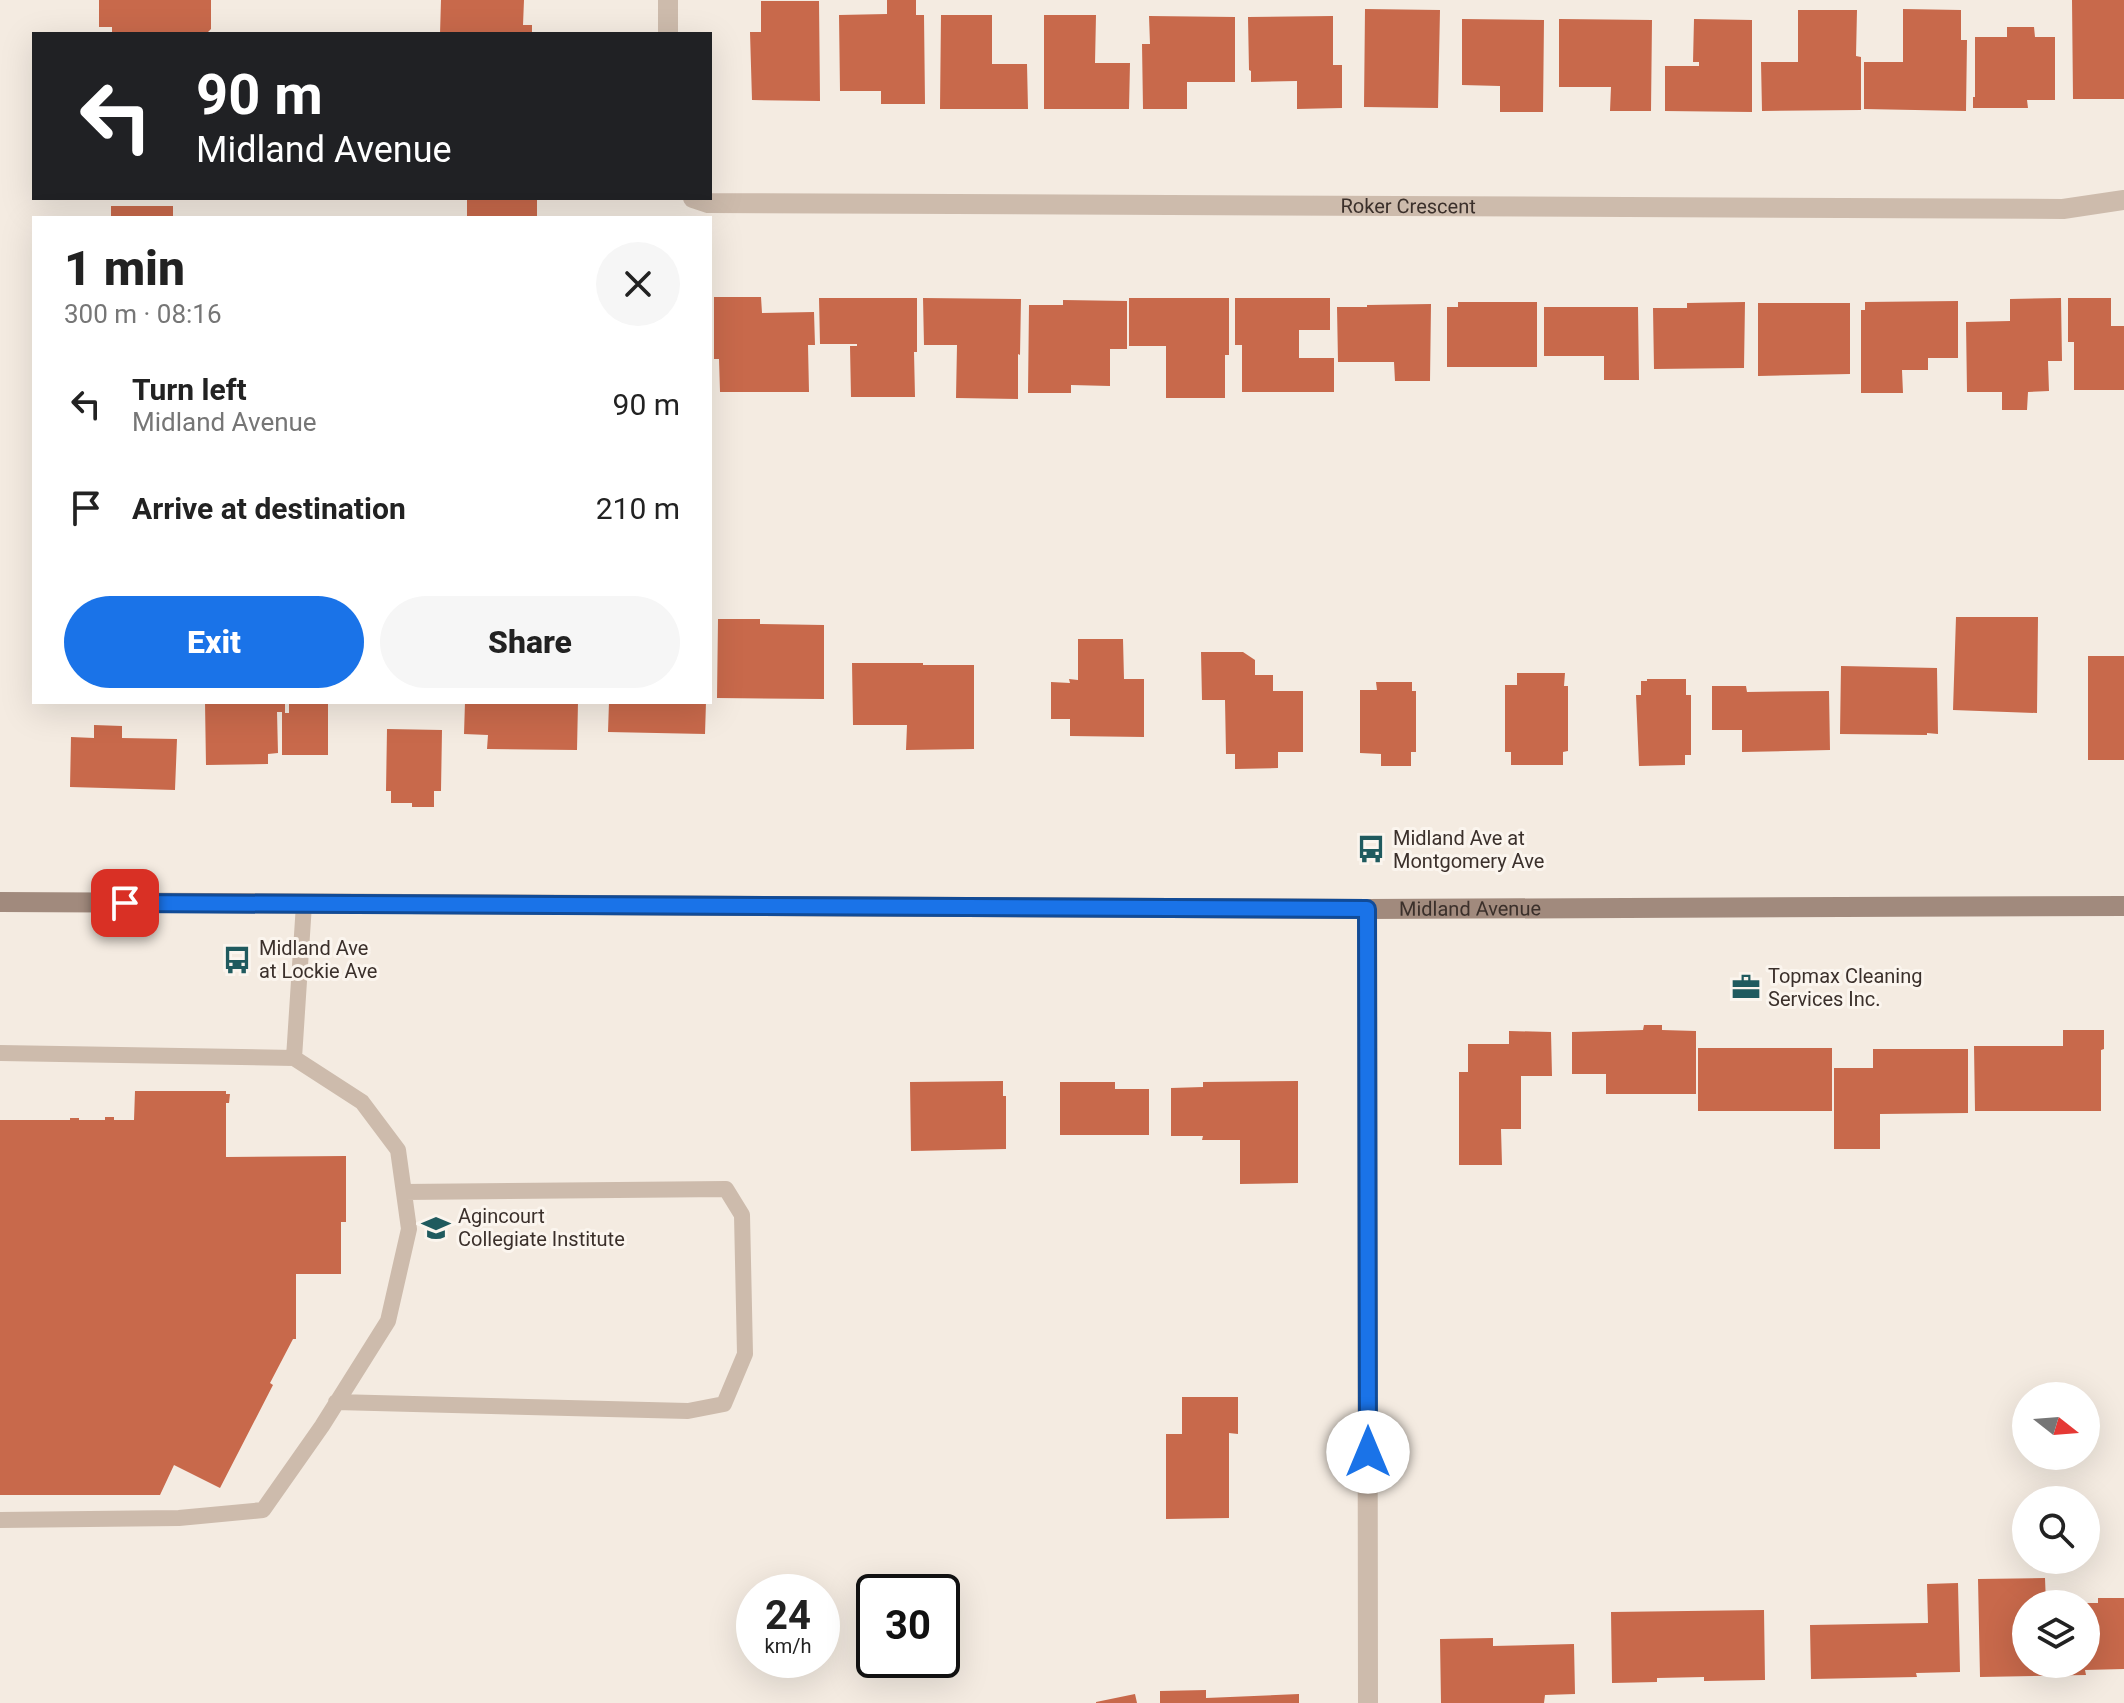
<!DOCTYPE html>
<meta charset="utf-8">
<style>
:root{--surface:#fff;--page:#f6f6f6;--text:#222;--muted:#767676;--accent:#1a73e8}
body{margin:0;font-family:Roboto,sans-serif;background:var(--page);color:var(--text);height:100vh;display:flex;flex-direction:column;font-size:30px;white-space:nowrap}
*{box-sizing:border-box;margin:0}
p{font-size:26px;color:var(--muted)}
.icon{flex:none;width:44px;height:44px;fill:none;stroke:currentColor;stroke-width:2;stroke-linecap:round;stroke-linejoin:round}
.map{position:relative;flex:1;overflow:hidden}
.drawer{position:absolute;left:32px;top:216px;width:680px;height:488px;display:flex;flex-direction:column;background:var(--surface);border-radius:0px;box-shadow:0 8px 32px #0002}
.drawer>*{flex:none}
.top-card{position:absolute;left:32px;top:32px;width:680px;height:168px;border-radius:0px;box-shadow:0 8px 32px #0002;background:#202124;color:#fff;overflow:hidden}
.needle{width:52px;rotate:107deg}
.controls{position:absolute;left:2012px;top:1382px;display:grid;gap:16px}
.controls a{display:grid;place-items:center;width:88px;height:88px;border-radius:50%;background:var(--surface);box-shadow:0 8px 32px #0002;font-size:40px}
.speed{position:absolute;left:736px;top:1574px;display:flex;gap:16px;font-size:40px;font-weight:700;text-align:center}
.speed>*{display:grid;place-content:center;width:104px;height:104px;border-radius:50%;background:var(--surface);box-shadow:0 8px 32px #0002;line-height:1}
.speed small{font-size:20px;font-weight:400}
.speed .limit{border:4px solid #111;border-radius:12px;background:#fff;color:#111}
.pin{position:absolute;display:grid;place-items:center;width:68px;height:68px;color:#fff;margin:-34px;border-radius:16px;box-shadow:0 4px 12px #0006}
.me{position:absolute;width:88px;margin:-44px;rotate:0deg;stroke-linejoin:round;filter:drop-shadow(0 0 6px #0008)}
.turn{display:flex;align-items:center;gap:28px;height:168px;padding:0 32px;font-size:36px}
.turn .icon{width:104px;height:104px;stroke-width:2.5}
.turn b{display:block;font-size:56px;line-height:68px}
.round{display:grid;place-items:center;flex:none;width:84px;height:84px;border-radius:42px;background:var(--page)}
.head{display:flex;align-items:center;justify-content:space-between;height:136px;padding:0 32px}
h1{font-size:48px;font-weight:800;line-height:60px}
.primary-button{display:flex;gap:16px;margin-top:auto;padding:16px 32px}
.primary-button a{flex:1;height:92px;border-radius:48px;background:var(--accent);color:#fff;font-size:32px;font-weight:800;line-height:92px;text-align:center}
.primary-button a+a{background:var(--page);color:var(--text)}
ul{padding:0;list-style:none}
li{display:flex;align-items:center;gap:24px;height:104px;padding:0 32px}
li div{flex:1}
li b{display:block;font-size:30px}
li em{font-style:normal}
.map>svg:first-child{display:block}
.building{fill:#c8694b}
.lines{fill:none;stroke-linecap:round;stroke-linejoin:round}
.lane{stroke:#cdbbac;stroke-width:16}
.street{stroke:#cdbbac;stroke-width:20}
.secondary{stroke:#a18a7d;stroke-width:20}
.route-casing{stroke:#114b97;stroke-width:20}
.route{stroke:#1a73e8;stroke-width:14}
.labels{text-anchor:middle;stroke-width:6;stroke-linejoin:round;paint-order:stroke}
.street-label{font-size:20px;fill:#3b302b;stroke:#fbf5ee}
.poi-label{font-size:20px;fill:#3b302b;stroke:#fbf5ee;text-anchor:start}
</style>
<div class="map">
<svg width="2124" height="1703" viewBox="0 0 2124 1703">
<rect width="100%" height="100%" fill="#f4ebe1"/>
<path class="building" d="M99,0H211V29L206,34H112V27H99Z
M441,0H524L523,25H532V34H440Z
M887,0H916V15H924L925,104H881V91H840L839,15L887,14Z
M2072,0H2124V99H2073Z
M761,1H819L820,101L752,100L750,32H761Z
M1365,9L1440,10L1438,108L1364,107Z
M1903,9L1961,10V40H1967L1966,111L1864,109V62H1903Z
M1798,10H1857L1856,56L1861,57V110L1762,111L1761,62H1798Z
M941,15H992V64H1027L1028,109H940Z
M1044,15H1096L1095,63H1130L1129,109H1044Z
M1149,16L1235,17V82H1187V109H1143L1142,44H1150Z
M1333,16V65H1342V108L1297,109V81L1251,82V71L1249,70L1248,17Z
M1462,19L1544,20L1543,112H1500V86L1462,85Z
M1559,19L1652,20L1651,111H1610L1611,87H1559Z
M1694,19L1752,20V112L1665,111V66H1699V62H1693Z
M2007,27H2034L2035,37H2055V100H2027L2028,108H1973V97H1975V37H2007Z
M467,198H537V218H467Z
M111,206H173V218H111Z
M714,297H761L762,313L814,312L815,345H808L809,392H720L719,359H714Z
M819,298H917V352H914L915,397H851L850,346H857V344H820Z
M923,298L1021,299L1020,355L1018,354V399L956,398L957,345H924Z
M1129,298H1229V355H1225V398H1166V346H1129Z
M1235,298H1330V330H1299V358H1334V392H1242V345H1235Z
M2061,298L2062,361H2048L2049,391L2028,392L2027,410H2002V392H1967L1966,322L2010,321V299Z
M2068,298H2111V326H2124V390H2074V342H2068Z
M1063,300L1127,301V349H1110V386L1071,385V393H1028L1029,305H1063Z
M1958,301V358H1928V370H1902L1903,393H1861V310H1865V302Z
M1458,302H1537V367H1447V307H1458Z
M1745,302L1744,368L1654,369L1653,308H1687V303Z
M1758,303H1850V374L1758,376Z
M1431,304L1430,381H1395L1394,362H1338L1337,307H1367V305Z
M1544,307H1638L1639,380H1604V356H1544Z
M1956,617H2038L2037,713L1953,710Z
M718,619H760V624L824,625V699L717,698Z
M1078,639H1123L1124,679H1144V737L1070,736V719H1051V682L1070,683L1069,679L1078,680Z
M1201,652H1243L1255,660V675H1273V691H1303V752H1278V768L1235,769V754H1226L1225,700H1202Z
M2088,656H2124V760H2088Z
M852,663H923V665H974V749L906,750L907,725H853Z
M1841,666L1937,668L1938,734L1927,733V735L1840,734Z
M1517,673H1565L1564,686H1568V751L1563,752V765H1511V752H1505V685H1517Z
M1647,679H1686V695H1691V755H1685V765L1639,766L1636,695H1641V681H1647Z
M1376,682H1412V691H1416V752H1411V766H1381V754L1360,753V690H1377Z
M1712,686H1746L1747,692L1829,691L1830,750L1742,752V730H1712Z
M205,702H285V713H289V702H328V755H282V712H277L278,753L268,754V764L206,765Z
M465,702H578L577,750L487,749L488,735L464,734Z
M609,702H706L705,734L608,732Z
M94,725L122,726V738L177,739L175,790L70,787L71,737L94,738Z
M387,729L442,730L441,791H434V807H412V803H391V791H386Z
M1644,1025H1662V1030L1696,1031V1094H1606V1074H1572V1032L1643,1030Z
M2063,1030H2104V1049L2101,1050V1111H1975L1974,1046H2063Z
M1509,1031L1551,1032L1552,1076H1521V1129H1501L1502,1165H1459V1072H1468V1044H1509Z
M1698,1048H1832V1111H1698Z
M1873,1049H1968V1113L1880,1114V1149H1834V1068H1873Z
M1003,1081V1096H1006V1149L911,1151L910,1082Z
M1298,1081V1183L1240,1184V1140H1202L1203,1136H1171V1088L1203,1087V1082Z
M1060,1082H1115V1089H1149V1135H1060Z
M135,1091H226V1094H230L229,1103H226V1157L346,1156V1222H341V1274H296V1339H293L270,1383L273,1385L220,1488L174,1465L160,1495H0V1120H70V1118H79V1120H105V1117H114V1120H134Z
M1182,1397H1238V1434L1229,1433V1518L1166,1519V1434H1182Z
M2045,1578L2046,1604H2026V1664H2086V1603H2098V1598H2124V1669L2085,1670L2086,1675L1980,1677L1978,1579Z
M1958,1583L1960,1672L1916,1673L1917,1677L1811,1679L1810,1625L1928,1623L1927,1584Z
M1764,1610L1765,1680L1704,1681V1677L1657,1678V1682L1612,1683L1611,1612Z
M1493,1638V1646L1574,1644L1575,1694L1545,1695L1544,1703H1441L1440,1639Z
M1206,1690V1698L1299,1694V1703H1160V1691Z
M1135,1694L1137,1703H1096V1702Z"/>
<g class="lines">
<path class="lane" d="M0,1053L294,1058L362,1102L398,1150L409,1229L388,1321L322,1426L263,1510L179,1518L0,1520
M294,1058L304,904
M336,1402L688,1411L724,1404L745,1354L742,1215L726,1189L404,1192"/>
<g class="street">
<path d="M668,0V34"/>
<path id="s1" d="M693,198L708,203L2063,209L2124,200"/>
<path d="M1367,909L1368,1703"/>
</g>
<path class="secondary" id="s2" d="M0,902L1367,909L2124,906"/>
</g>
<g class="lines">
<defs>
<path id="route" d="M125,903L1367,909L1368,1452"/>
</defs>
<use href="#route" class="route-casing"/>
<use href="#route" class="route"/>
</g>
<defs>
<symbol id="bus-bare" viewBox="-9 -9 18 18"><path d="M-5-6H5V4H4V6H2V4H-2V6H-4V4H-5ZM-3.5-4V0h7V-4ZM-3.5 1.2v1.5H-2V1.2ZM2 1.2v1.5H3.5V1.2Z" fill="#1f5a5e" stroke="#fbf5ee" stroke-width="2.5" paint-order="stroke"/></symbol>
<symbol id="office-bare" viewBox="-9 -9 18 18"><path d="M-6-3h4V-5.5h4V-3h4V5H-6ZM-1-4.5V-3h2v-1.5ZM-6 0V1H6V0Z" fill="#1f5a5e" stroke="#fbf5ee" stroke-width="2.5" paint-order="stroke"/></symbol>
<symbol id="school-bare" viewBox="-9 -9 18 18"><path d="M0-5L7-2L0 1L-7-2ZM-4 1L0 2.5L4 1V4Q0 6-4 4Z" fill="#1f5a5e" stroke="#fbf5ee" stroke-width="2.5" paint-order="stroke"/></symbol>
</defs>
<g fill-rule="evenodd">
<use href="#bus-bare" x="1351" y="829" width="40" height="40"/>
<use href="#bus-bare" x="217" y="940" width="40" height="40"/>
<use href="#office-bare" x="1726" y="967" width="40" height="40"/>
<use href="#school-bare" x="416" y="1208" width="40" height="40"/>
</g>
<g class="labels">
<g class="street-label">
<text dy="7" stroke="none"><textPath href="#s1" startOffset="716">Roker Crescent</textPath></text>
<text dy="7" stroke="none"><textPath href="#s2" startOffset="1470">Midland Avenue</textPath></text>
</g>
<g class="poi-label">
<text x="1393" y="845">Midland Ave at<tspan x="1393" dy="23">Montgomery Ave</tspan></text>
<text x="259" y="955">Midland Ave<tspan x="259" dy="23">at Lockie Ave</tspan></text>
<text x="1768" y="983">Topmax Cleaning<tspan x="1768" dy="23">Services Inc.</tspan></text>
<text x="458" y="1223">Agincourt<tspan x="458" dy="23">Collegiate Institute</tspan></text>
</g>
</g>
</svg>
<div class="controls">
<a><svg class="needle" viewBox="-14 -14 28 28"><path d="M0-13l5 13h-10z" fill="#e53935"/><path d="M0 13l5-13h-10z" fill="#767676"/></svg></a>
<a><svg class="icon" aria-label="search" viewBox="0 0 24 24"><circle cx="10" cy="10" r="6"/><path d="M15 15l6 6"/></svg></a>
<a><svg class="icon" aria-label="layers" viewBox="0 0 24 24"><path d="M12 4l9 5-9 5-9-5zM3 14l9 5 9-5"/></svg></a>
</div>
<div class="speed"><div>24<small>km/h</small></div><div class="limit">30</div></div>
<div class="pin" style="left:125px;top:903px;background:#d93025"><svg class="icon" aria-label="arrive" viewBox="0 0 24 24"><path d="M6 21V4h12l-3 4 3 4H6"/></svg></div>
<svg class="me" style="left:1368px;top:1452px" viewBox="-20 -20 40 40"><circle r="19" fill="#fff"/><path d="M0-13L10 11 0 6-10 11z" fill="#1a73e8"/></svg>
<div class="top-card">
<div class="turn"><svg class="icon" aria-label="left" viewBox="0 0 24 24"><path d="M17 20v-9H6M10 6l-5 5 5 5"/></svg><div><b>90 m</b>Midland Avenue</div></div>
</div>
<section class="drawer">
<div class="head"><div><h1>1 min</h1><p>300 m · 08:16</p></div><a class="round"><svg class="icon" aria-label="close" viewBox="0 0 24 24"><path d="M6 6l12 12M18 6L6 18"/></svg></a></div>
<ul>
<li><svg class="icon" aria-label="left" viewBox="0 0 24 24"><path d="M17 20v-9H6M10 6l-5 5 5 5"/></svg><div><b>Turn left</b><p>Midland Avenue</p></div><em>90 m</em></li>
<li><svg class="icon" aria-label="arrive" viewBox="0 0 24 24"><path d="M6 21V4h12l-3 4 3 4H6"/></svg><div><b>Arrive at destination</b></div><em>210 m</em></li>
</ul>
<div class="primary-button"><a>Exit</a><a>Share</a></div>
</section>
</div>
